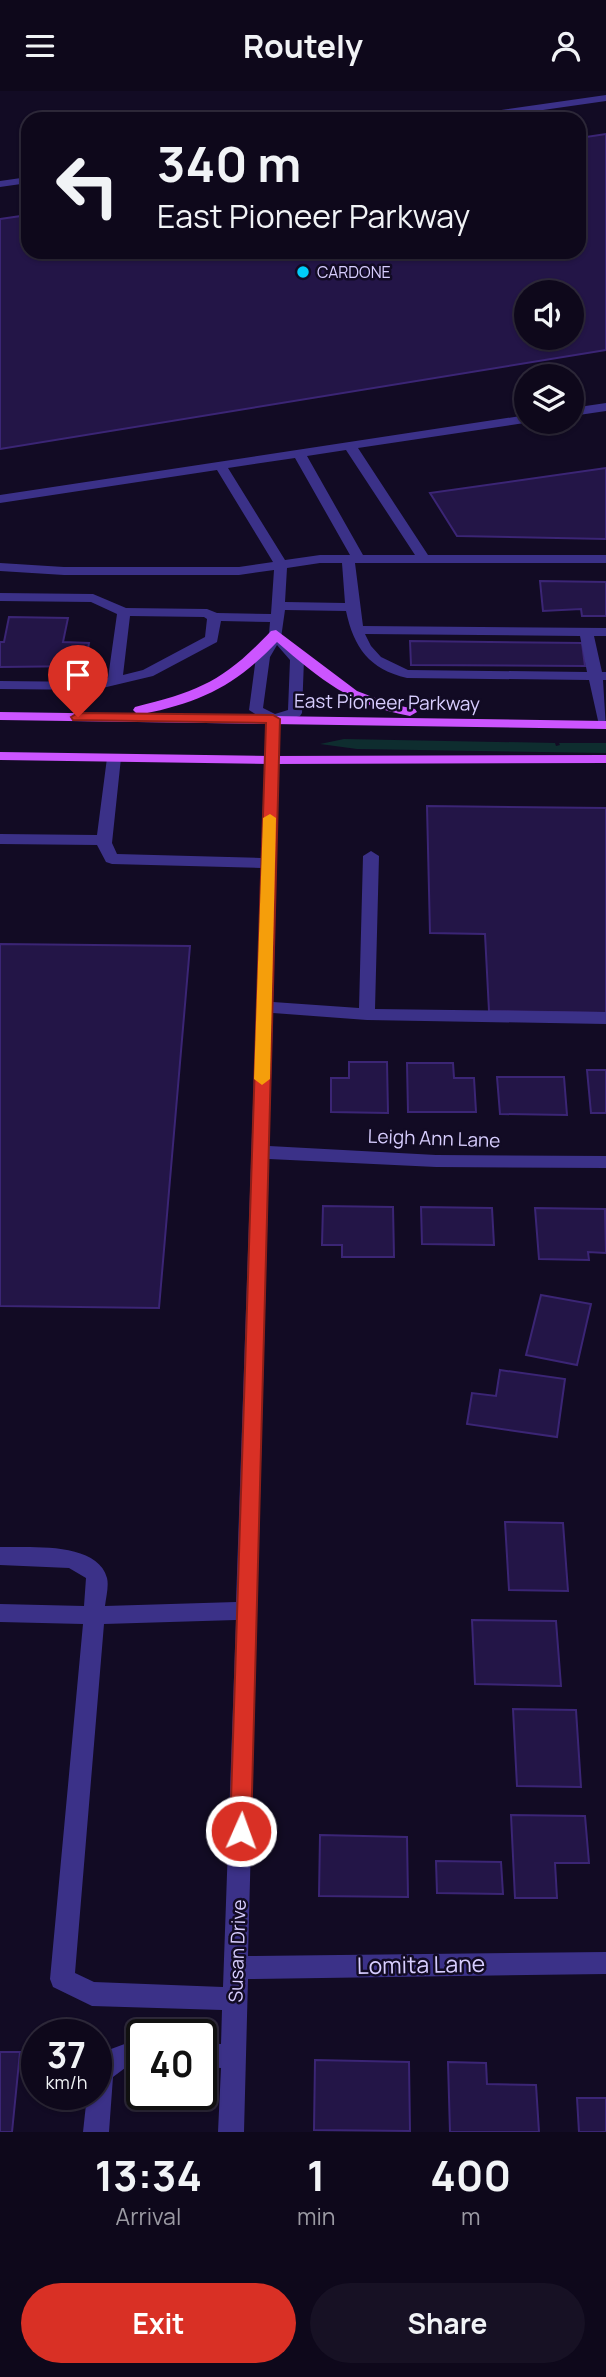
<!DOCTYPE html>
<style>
:root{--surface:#0e081b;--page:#171124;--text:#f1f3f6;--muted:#9b9aa3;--line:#2e293a;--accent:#d93025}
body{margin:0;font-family:Manrope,sans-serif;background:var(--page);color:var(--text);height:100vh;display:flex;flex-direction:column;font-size:26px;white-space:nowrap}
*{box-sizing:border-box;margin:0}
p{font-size:23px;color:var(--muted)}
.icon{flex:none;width:38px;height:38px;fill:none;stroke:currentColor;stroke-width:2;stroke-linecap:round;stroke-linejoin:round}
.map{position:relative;height:2041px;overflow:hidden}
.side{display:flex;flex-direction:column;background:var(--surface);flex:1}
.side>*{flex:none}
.guide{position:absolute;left:21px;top:21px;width:565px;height:147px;border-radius:21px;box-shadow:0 2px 5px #0004,0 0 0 2px var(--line);background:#0e081b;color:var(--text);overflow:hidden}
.buttons{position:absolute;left:514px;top:189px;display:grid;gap:14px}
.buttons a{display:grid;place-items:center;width:70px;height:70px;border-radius:50%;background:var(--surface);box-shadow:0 2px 5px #0004,0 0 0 2px var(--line);font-size:35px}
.speed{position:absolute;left:21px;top:1928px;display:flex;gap:14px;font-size:35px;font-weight:700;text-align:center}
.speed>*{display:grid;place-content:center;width:91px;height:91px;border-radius:50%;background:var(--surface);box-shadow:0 2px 5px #0004,0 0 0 2px var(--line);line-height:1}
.speed small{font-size:18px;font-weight:400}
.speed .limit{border:4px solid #111;border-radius:10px;background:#fff;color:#111}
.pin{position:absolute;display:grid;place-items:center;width:60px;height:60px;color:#fff;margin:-72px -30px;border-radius:50% 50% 50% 0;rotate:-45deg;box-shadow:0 0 7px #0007}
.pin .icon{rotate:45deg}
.me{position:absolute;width:77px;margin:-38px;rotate:2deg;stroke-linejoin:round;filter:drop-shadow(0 0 5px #0008)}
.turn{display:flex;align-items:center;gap:24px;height:147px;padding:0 21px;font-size:32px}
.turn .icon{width:91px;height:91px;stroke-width:2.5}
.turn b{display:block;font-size:49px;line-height:60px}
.eta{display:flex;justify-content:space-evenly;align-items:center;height:119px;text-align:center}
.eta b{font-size:42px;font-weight:700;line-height:49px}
.primary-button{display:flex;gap:14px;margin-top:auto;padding:14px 21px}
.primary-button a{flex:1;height:80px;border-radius:42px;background:var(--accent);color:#fff;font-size:28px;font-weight:700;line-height:80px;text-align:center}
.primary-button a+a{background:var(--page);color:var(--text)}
header{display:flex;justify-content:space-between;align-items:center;height:91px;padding:0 21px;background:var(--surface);font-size:32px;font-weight:700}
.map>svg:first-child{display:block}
.green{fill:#0e2d2f}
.building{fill:#231547;stroke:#3b2575;stroke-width:2;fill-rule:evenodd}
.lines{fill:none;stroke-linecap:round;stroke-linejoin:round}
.minor{fill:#3b3188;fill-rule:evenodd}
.major{fill:#c5f;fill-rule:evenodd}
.route{fill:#d93025;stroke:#8d1f18;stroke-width:2}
.slow{fill:#f59e0b}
.poi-dot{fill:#00cdf9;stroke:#120b24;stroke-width:2.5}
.labels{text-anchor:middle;stroke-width:5;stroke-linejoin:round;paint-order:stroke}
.far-poi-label{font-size:16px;fill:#d8ceff;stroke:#120b24;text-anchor:start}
.street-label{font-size:19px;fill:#d8ceff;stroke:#120b24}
.near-street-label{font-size:23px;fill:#d8ceff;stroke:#120b24}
</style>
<header><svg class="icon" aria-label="menu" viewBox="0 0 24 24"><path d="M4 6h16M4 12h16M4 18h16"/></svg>Routely<svg class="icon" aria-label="person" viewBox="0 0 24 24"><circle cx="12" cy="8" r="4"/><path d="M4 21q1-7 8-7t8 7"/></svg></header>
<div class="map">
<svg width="606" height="2041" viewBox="0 0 606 2041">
<rect width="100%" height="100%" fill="#120b24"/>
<path class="green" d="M344,648L555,652L556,655L560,654L559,652H606V662L357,658L320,653Z"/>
<path class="building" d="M606,43V259L0,358V128L28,124V161H579V47ZM527,201H572V247H527Z
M606,377V448L457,445L430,402Z
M540,490L606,491V525H582L581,518L543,520Z
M9,526L68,527L63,551L89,552L85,575L0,576V551H4Z
M410,550L582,552L585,575L411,574Z
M427,715L606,717V922L489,920L485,843L430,842Z
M0,853L190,855L159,1217L0,1215Z
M349,971H387L388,1022L331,1021V987H349Z
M407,972H453L454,987H474L476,1021H408Z
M587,979H606V1022H591Z
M497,986H564L567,1024L500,1023Z
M323,1115L393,1116L394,1166H342V1154H322Z
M421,1116L492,1117L494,1154L422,1153Z
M535,1117L605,1118L606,1162L588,1161L589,1169L539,1168Z
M541,1204L591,1213L577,1274L526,1264Z
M500,1279L565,1288L557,1346L467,1333L472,1302L496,1305Z
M505,1431L563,1432L568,1500L509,1499Z
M472,1529L556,1530L561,1595L475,1593Z
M513,1618L576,1619L581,1696L517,1695Z
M511,1724L585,1725L589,1772H555L557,1807H515Z
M320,1744L407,1746L408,1806L319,1805Z
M436,1770L501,1771L503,1803L437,1802Z
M0,1961H20L12,2041H0Z
M315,1969L409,1971L410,2040L314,2039Z
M448,1971L486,1972L487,1993L536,1994L539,2041H450Z
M577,2007H606V2041H579Z"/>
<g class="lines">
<path class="minor" d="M606,4V10L480,28H454L459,25Z
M28,86V92L0,96V90Z
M606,312V320L572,325V317Z
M527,324V331H531L358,357L428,464H606V472H355L363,535L606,537V545H594L602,581H606V589H603L606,638L599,634L589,589L407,587C369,578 354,557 346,520L285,519L281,547L287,548L304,568L302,622L300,625L280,631L273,911L359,917L363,765L371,760L379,765L375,918L606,921V933L367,929L273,922L269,1055L436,1064L606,1065V1077L436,1076L269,1068L248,1865L606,1861V1883L248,1888L244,2041H218L221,1977L201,1976V1952L221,1953L222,1919L92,1915L53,1896L50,1888L83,1533L0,1531V1513L84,1515L86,1487L69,1477L0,1474V1456C29,1457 97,1450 107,1487C109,1495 106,1506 105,1515L236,1511L261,777L112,773L106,771L97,754L0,753V743L97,744L107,667L114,663L121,667L112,752L117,763L261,767L266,630L249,619L256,566L269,543L270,531L221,530L217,551L153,585L94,599L0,598V590L94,591L108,587L117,523L91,511L0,510V502L93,503L126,517L207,518L217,522L271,523L274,479L239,484H64L0,480V472L64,476H239L273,471L217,379L0,412V404ZM346,359L415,464H363L307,365ZM295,367L350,464H320L285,469L228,377ZM320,472H342L345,512L285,511L287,477ZM130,525L204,526L207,528L205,546L143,579L123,584ZM365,543L580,545L587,581L408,579L381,566L371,555ZM277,554L290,569L288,619L275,623L263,617L270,566ZM236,1529L223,1896L94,1891L75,1882L104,1533Z
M130,1951H142V1975L125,1977L113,1986L109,2041H83L87,2004H96V1968L111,1958Z"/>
<path class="major" d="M276,539L357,600L391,613L415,618L417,621L410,625C351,614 321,589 277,551C235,595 201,611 143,623L606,630V638L0,629V621L137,623L133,619L135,616C200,600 224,590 271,540Z
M0,661L271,665L606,664V672L271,673L0,669Z"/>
</g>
<path class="route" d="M78,622L273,624L280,628L251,1740L248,1746L241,1749L233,1746L230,1740L266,632L73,629L71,626Z"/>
<path class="slow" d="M270,723L276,727L270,988L262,994L254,988L263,727Z"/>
<circle class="poi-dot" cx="303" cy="181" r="7"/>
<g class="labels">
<g class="far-poi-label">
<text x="317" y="187">CARDONE</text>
</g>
<g class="street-label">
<text transform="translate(387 611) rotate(1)" y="7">East Pioneer Parkway</text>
<text transform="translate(434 1047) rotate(2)" y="7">Leigh Ann Lane</text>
<text transform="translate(237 1860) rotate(-88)" y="7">Susan Drive</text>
</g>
<g class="near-street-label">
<text transform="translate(421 1874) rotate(-1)" y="8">Lomita Lane</text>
</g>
</g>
</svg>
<div class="buttons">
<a><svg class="icon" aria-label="sound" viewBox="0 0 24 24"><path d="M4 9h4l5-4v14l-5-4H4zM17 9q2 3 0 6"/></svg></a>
<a><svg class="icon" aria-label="layers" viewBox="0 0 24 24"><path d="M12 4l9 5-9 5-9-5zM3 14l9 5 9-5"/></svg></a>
</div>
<div class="speed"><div>37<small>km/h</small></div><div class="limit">40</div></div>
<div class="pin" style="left:78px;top:626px;background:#d93025"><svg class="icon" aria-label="arrive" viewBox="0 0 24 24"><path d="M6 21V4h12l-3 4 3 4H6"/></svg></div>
<svg class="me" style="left:241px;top:1740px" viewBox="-20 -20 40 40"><circle r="17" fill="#d93025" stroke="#fff" stroke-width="3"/><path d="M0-11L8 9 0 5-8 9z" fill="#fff"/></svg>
<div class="guide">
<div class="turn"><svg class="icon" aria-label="left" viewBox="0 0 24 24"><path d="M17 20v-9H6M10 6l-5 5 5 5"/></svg><div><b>340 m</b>East Pioneer Parkway</div></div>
</div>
</div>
<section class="side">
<div class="eta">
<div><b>13:34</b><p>Arrival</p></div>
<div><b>1</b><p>min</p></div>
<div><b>400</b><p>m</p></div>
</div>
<div class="primary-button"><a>Exit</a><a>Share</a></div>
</section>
